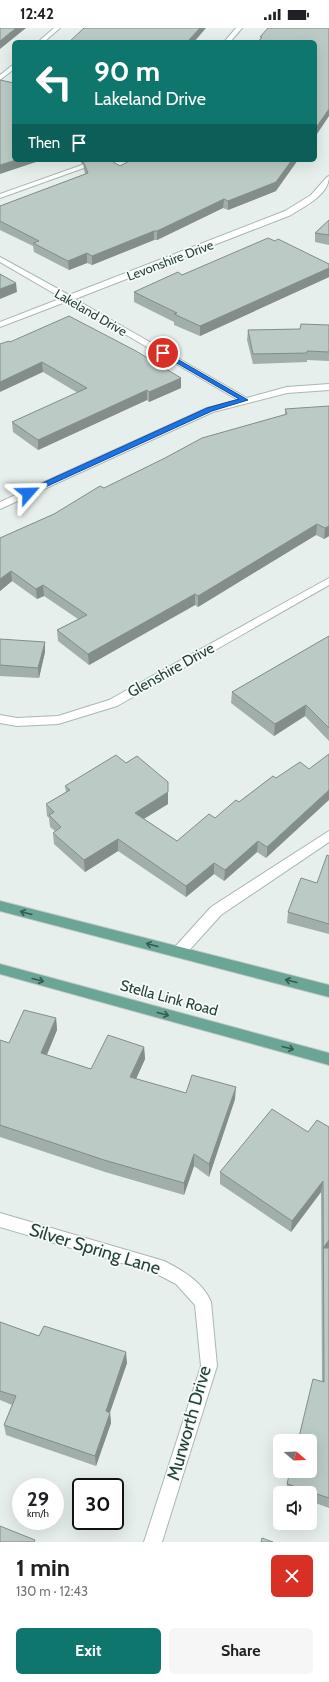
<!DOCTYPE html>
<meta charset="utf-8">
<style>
:root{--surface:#fff;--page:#f6f6f6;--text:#202124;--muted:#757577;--accent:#0f766e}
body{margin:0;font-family:Cabin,sans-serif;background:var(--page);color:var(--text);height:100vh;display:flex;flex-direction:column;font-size:15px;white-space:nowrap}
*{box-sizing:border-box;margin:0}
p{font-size:13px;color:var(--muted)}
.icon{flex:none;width:22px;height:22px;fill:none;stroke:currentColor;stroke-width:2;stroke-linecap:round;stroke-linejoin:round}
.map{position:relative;height:1514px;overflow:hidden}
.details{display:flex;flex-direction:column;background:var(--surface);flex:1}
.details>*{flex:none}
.banner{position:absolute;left:12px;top:12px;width:305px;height:122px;border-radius:6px;box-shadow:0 4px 16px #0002;background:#0f766e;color:#fff;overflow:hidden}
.needle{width:26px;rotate:109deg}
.buttons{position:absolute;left:273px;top:1406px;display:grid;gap:8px}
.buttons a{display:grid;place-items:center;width:44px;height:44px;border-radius:6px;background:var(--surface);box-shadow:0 4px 16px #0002;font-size:20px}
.speed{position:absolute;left:12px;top:1450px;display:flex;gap:8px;font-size:20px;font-weight:700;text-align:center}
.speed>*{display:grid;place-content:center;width:52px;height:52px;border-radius:50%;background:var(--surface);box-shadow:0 4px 16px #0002;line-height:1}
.speed small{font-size:10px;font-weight:400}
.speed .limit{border:2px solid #111;border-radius:6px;background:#fff;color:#111}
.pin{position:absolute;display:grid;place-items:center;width:34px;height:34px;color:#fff;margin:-17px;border:2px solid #fff;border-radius:50%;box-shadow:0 1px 4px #0007}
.me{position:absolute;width:44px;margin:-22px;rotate:65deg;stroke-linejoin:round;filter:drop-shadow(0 0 3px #0008)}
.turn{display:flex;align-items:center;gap:14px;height:84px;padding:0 16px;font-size:18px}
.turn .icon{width:52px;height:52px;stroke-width:2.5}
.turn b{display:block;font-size:28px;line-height:34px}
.then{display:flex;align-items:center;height:38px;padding:0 16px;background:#0003;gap:8px;font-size:15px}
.round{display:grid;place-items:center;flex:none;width:42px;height:42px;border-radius:6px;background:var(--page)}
.head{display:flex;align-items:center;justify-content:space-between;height:68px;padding:0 16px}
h1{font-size:24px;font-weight:700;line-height:30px}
.primary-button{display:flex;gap:8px;margin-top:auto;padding:8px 16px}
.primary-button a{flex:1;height:46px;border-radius:6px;background:var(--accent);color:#fff;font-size:16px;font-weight:700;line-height:46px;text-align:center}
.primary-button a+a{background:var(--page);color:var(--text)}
.status{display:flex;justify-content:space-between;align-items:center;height:28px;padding:0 20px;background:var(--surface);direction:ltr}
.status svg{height:11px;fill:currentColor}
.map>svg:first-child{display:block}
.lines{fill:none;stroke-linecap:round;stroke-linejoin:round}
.minor-casing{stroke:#a8b8b2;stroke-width:2}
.major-casing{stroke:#c2cac8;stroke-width:2}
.minor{fill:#fff;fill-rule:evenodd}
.major{fill:#6aa596;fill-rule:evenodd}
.wall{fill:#a1aea9}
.shaded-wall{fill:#838d89}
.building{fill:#bbcac4;stroke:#838d89}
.oneway{stroke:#365b51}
.route{fill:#1a73e8;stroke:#114b97}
.labels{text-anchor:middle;stroke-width:3.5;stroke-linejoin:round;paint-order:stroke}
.far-street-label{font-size:13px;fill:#24423a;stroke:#f7fbf9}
.street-label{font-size:15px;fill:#24423a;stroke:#f7fbf9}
.near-street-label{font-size:18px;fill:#24423a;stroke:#f7fbf9}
</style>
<div class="status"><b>12:42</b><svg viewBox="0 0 49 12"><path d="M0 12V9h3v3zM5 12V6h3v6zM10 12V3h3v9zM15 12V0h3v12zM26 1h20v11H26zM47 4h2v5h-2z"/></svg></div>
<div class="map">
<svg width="329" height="1514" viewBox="0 0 329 1514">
<rect width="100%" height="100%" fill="#e6efeb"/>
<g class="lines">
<defs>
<path id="minor" d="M54,0H60L44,14H38Z
M236,0H242L230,14H224Z
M14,36V41L0,52V47Z
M96,132H106L0,170V166Z
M329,148C329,167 305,178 291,187L75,271L247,370L287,359L329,356V362L287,365L213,384L0,481V474L207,380L238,372L68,273L0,299V294L62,270L0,234V229L69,267L285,183L311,167L327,149Z
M329,550V557L117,678L58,696L17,698L0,695V687L17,690L58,688L109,672Z
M329,803V814L221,887L184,928L179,929L174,928L172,924L174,920L211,879Z
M0,1185L164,1233C182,1242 203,1254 211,1274L217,1338L162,1514H144L201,1338L195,1277L176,1256L155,1245L0,1199Z"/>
<path id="major" d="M0,873L329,957V969L0,883Z
M0,936L329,1025V1037L0,946Z"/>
</defs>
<use href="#minor" class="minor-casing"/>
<use href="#major" class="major-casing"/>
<use href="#minor" class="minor"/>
<use href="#major" class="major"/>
</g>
<path class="wall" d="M80,132H110L120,138L135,133L276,163L228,182L223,180L157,212H154L92,237L87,235L69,242L34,224L33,218L0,202V178L85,146L84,142L83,135L82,136Z
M329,192V217L315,214V205Z
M275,213L329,236V249L200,308L174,297V294L134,274V264Z
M329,297V333L307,332V334L253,336L247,312L248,302L300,301Z
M10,314L181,360L149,374L147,372L38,422L13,404L12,394L78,365L43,344Z
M285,381L329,508L324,511L316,507L198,579L195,577L89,637L58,613L57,602L78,591L44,568L37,571L12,553L0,563V510L54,486L104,460L285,386Z
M329,608V713L305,688L274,708L231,675L232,664Z
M0,611L45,624L39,650L0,648Z
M273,748L266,830L257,824L224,853L214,846L186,869L118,823L85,844L54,816L53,805L55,803L50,799L49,790L47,788L46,776L66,764L65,758L168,776L144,791L177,813L215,790L239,774Z
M329,828V906L287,895L288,884L317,855Z
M56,990L57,1002L47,1027L91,1041L144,1019L145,1031L136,1051L186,1065L235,1071L209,1149L194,1138L184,1167L105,1144L0,1109V1012L9,1015Z
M329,1099V1480L310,1473V1465H286L287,1456L322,1354L321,1164L291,1204L220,1156V1144L308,1104Z
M0,1294L39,1308L127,1335L110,1384V1385L111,1395L96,1438L6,1407L4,1397L12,1377L0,1372Z"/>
<path class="shaded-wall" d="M16,0H26L0,21V13Z
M200,0H206L194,14H187Z
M329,81V88L315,109V101Z
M16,132H42L0,146V137Z
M81,132H92L83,133V135L82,136Z
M292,132H298L276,163L228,182V173Z
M224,171L223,180L157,212V203Z
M154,203V212L92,237V228Z
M87,225V235L69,242L68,233Z
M329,240V249L200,308V298Z
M16,255L17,264L0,271V261Z
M42,334L43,344L0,364V354Z
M181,350V360L149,374V364Z
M147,362V372L38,422V412Z
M317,496L316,507L198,579V568Z
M329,498V508L324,511L325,500Z
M11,543L12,553L0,563V551Z
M43,557L44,568L37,571L36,561Z
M195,566V577L89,637L88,626Z
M45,614V624L39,650L38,640Z
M306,677L305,688L274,708L275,696Z
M329,762V772L266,830L267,819Z
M168,764V776L135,796V785Z
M118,811V823L85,844L84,832Z
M258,813L257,824L224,853L225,842Z
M214,835V846L186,869V858Z
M56,990L57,1002L42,1038L41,1025Z
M144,1019L145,1031L131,1062L130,1049Z
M236,1059L235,1071L209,1149V1136Z
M194,1126V1138L184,1167V1155Z
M323,1153L321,1164L291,1204L292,1193Z
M329,1212V1221L323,1220Z
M126,1324L127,1335L107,1393L106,1383Z
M110,1385L111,1395L96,1438L95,1428Z"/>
<path class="building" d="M0,0H16L0,13Z
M84,0H200L187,14H69Z
M268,0H329V81L315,101V14H258L262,9H260Z
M0,52L14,55V132H16L0,137Z
M86,132H110L120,138L131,132L135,133L137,132H292L276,154L228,173L224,171L157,203H154L92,228L87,225L68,233L33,215L39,213L0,193V178L88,145L83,133Z
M329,192V207L315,205Z
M268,210L275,213L278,211L329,236V240L200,298L174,286L177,285L134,264L178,244L182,247Z
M0,246L16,255L0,261Z
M69,288L136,323L181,350L149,364L147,362L38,412L12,394L87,360L42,334L0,354V316L9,313L10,314Z
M301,296L329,297V324L307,323V325L253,326L248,302L300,301Z
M329,378V498L325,500L317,496L198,568L195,566L88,626L57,602L87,587L43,557L36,561L11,543L0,551V510L54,486L100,458L104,460L165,430L202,410L287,386L285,381Z
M329,608V700L306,677L275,696L232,664Z
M0,611L45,614L38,640L0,637Z
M329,726V762L267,819L258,813L225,842L214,835L186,858L118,811L84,832L53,805L61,799L49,787L54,784L46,776L70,762L65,758L116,727L126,735L137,728L168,754V764L135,785L177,813L209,786L215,790L236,772L239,774L273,748L276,750L300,734L309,741Z
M327,827L329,828V896L288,884L301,850L317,855Z
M24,982L56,990L41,1025L91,1041L108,1007L144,1019L130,1049L186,1065L192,1047L236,1059L209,1136L194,1126L184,1155L104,1132L0,1097V1012L9,1015Z
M272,1081L308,1104L317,1092L329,1099V1212L323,1220H329V1470L287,1456L290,1443H310V1413H298L313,1351L324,1354L323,1153L292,1193L220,1144Z
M0,1294L39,1308L44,1298L126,1324L106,1383L110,1385L95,1428L4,1397L16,1368L0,1363Z
M0,1498L35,1512L34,1514H0Z
M262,1510L273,1514H261Z"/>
<defs><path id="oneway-shaft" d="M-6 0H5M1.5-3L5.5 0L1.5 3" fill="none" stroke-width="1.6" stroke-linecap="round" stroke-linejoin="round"/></defs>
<g class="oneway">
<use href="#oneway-shaft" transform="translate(26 885) rotate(-165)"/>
<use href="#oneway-shaft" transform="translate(152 917) rotate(-165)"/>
<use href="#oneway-shaft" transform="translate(38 952) rotate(15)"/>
<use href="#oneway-shaft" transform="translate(291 953) rotate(-166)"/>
<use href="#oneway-shaft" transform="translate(163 986) rotate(15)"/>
<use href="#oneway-shaft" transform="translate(288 1020) rotate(15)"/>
</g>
<path class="route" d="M161,324H165L248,372L212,383L30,466H25V463L207,380L239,371L161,326Z"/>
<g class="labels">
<g class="far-street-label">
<text transform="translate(170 232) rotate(-21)" y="5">Levonshire Drive</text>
<text transform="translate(91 284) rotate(30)" y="5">Lakeland Drive</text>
</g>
<g class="street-label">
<text transform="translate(171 642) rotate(-29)" y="5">Glenshire Drive</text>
<text transform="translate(169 970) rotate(15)" y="5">Stella Link Road</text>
</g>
<g class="near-street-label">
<text transform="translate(95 1221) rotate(17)" y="6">Silver Spring Lane</text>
<text transform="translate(189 1395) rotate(-74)" y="6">Murworth Drive</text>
</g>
</g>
</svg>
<div class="buttons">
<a><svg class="needle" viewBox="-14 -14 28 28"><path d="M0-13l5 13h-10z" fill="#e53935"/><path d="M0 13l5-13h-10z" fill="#757577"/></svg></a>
<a><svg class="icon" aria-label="sound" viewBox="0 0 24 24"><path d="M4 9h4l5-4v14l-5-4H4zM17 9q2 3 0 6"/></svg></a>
</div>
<div class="speed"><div>29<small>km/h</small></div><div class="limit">30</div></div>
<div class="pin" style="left:163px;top:325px;background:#d93025"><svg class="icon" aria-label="arrive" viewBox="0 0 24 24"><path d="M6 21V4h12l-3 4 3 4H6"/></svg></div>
<svg class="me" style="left:28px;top:465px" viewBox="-20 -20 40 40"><path d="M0-17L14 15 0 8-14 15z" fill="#1a73e8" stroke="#fff" stroke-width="4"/></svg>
<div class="banner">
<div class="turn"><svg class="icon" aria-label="left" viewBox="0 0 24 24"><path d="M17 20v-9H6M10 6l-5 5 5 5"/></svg><div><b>90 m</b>Lakeland Drive</div></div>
<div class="then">Then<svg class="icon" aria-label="arrive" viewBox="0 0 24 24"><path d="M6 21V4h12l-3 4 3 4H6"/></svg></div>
</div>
</div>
<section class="details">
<div class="head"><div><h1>1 min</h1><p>130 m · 12:43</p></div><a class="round" style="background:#d93025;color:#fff"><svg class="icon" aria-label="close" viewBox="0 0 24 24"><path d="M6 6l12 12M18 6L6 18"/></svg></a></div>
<div class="primary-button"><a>Exit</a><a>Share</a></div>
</section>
